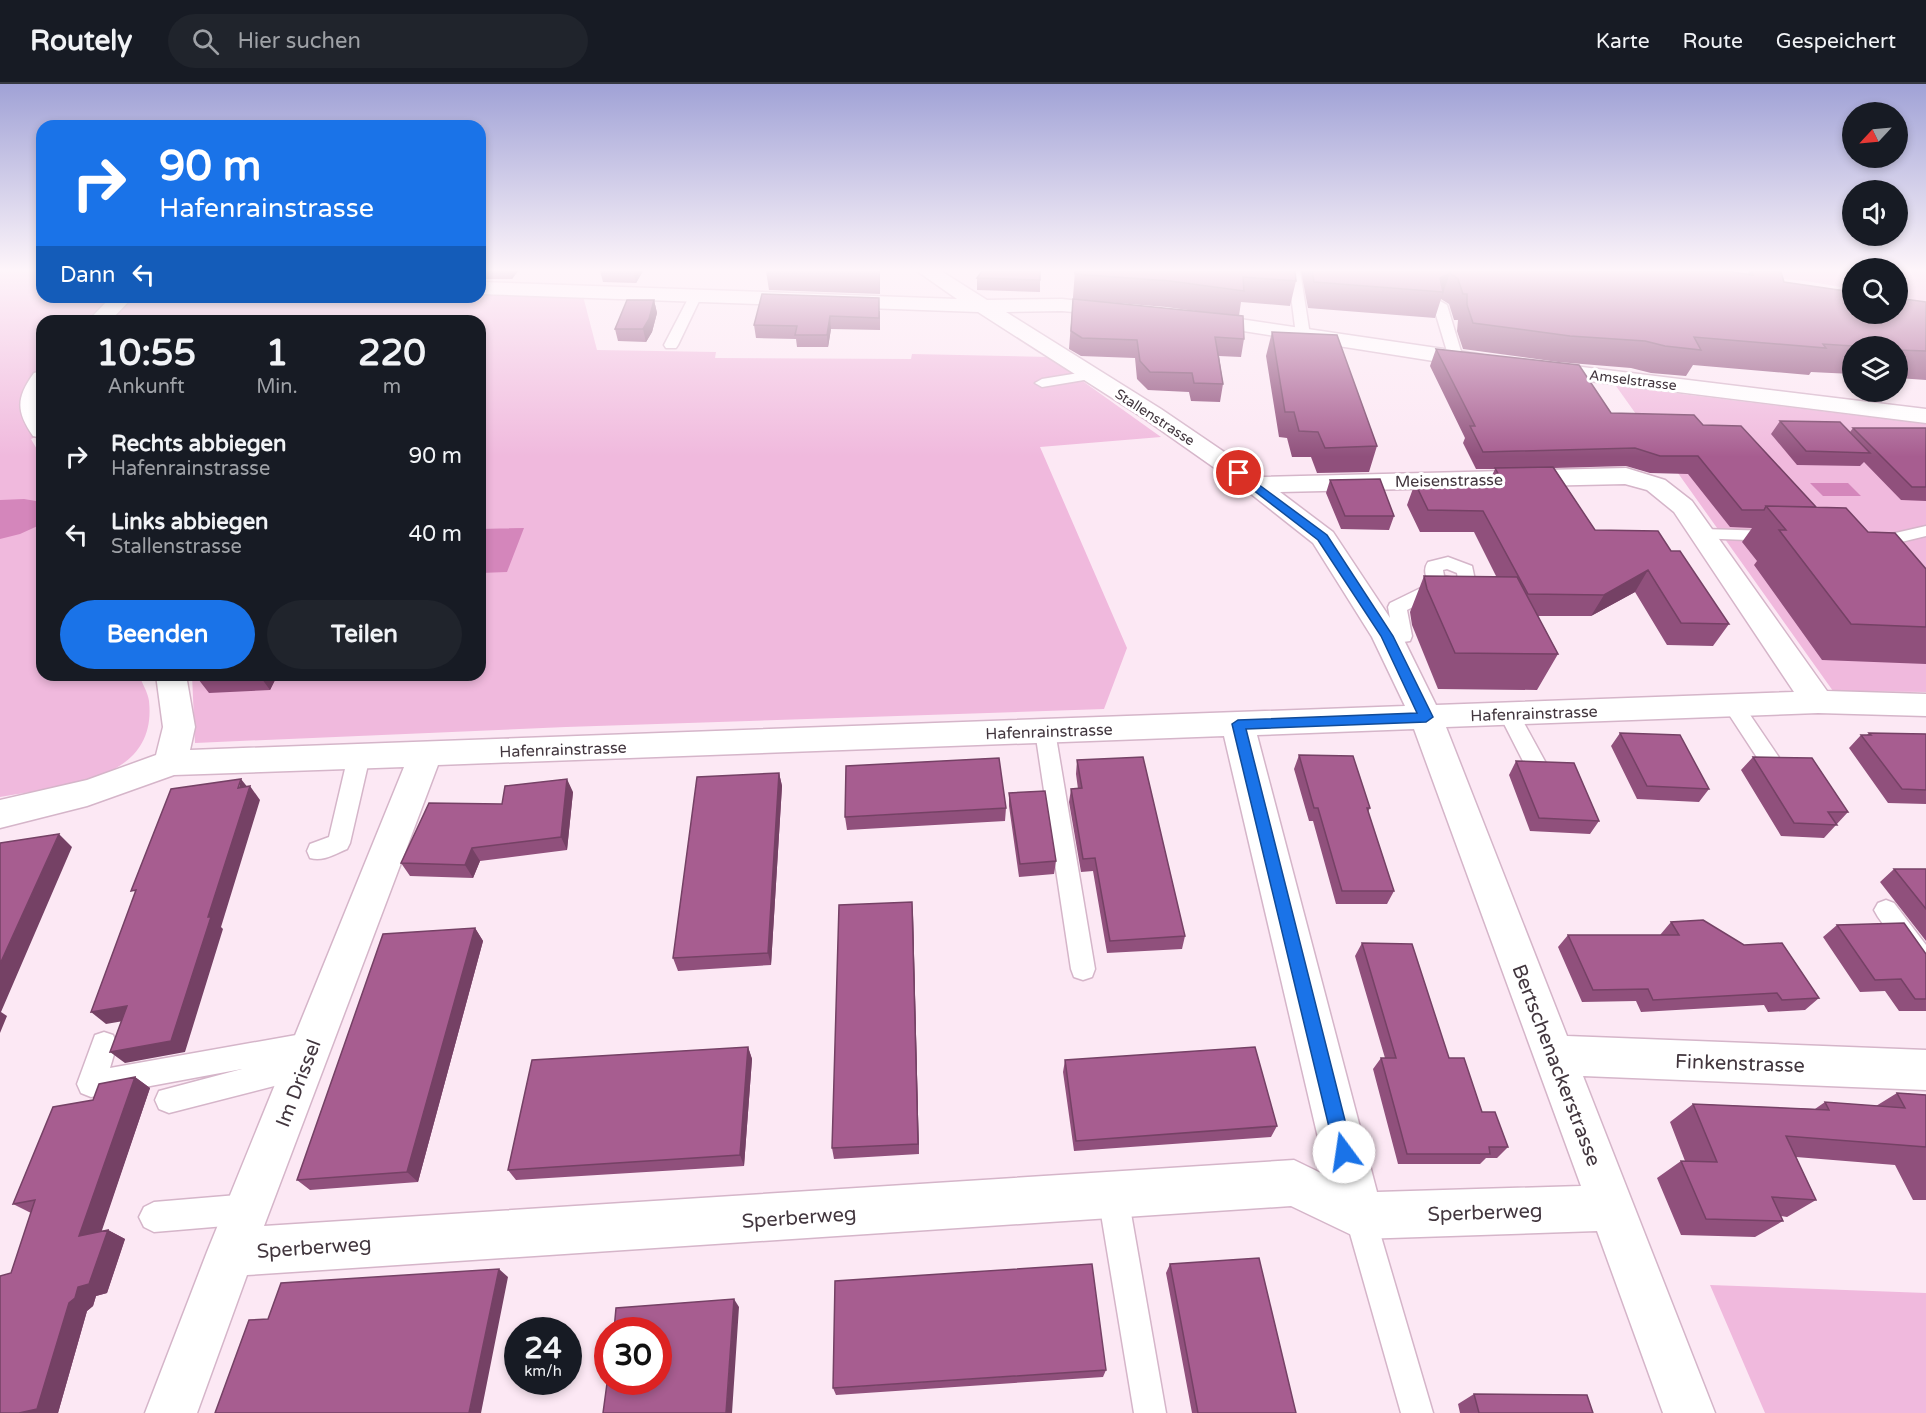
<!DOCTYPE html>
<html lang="de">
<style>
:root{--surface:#171b24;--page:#20242c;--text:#f1f3f6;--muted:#9ea1a6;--line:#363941;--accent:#1a73e8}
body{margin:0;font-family:"Varela Round",sans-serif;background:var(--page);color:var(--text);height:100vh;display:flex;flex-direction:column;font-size:22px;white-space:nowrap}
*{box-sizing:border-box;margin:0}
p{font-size:20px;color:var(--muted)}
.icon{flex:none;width:33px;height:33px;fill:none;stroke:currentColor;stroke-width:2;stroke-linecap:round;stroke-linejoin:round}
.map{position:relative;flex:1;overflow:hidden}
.panel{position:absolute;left:36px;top:231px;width:450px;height:366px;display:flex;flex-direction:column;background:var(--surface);border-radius:18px;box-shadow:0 3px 9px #0003}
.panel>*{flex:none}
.banner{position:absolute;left:36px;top:36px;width:450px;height:183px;border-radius:18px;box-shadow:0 3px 9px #0003;background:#1a73e8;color:#fff;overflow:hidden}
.needle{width:39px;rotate:244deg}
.buttons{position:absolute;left:1842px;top:18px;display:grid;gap:12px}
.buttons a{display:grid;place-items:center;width:66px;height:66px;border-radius:50%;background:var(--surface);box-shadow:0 3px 9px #0003;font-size:30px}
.speed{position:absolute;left:504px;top:1233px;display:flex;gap:12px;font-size:30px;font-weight:700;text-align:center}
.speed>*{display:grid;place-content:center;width:78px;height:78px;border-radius:50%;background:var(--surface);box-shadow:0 3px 9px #0003;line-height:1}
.speed small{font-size:15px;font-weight:400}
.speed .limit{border:9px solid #d22;background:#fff;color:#111}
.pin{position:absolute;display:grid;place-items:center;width:51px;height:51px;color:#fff;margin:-26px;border:3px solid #fff;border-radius:50%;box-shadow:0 2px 6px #0007}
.me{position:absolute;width:66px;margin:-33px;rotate:346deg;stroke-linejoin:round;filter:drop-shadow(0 0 4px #0008)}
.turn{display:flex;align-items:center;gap:21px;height:126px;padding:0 24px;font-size:27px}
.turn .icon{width:78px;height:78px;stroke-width:2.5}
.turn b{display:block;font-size:42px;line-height:51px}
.then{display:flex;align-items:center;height:57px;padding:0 24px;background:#0003;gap:12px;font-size:22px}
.eta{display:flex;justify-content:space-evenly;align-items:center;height:102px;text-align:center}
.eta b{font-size:36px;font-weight:700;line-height:42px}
.action{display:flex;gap:12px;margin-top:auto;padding:12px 24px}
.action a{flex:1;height:69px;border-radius:36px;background:var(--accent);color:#fff;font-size:24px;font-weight:700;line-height:69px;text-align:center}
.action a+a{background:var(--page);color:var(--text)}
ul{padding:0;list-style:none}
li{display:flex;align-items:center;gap:18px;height:78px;padding:0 24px}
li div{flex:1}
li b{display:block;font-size:22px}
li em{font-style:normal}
header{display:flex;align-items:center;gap:36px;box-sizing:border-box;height:84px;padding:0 30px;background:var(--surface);border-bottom:2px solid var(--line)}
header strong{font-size:28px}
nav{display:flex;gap:33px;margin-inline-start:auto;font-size:21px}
.search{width:420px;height:54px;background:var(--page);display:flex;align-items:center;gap:15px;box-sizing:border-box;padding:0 21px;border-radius:33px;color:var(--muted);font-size:22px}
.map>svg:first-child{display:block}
.green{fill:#f0b9dd}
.water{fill:#d486bb}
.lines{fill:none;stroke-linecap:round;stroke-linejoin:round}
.lane-casing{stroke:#d5b5c9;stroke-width:3}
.street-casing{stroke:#d5b5c9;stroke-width:3}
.lane{fill:#fff;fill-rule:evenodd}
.street{fill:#fff;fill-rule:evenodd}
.wall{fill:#90507c;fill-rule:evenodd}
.shaded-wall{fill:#754165}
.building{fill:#a75d90;stroke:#754165;stroke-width:1.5}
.route{fill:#1a73e8;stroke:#114b97;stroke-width:1.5}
.labels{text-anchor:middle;stroke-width:6;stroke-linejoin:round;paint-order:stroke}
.far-street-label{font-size:14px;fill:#42363e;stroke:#fff}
.street-label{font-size:16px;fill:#42363e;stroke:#fff}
.near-street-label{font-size:20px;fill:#42363e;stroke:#fff}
</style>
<header>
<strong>Routely</strong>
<div class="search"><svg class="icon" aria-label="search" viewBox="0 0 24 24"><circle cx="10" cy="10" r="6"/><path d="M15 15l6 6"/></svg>Hier suchen</div>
<nav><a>Karte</a><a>Route</a><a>Gespeichert</a></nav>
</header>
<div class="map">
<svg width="1926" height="1329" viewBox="0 0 1926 1329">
<rect width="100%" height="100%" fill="#fce8f4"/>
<path class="green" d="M0,187H42V213H480V209L583,212L597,266L716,268L715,274L911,275L912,270L1049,273L1161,353L1040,363L1127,564L1104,625L566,643L195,659L192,591H480V237H42V350L31,355L42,374V591H139C142,599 148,609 149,617C158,700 58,702 0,713Z
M1695,187H1852V205L1806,197Z
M1898,187H1926V219L1898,213Z
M1616,302L1926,340V608L1833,607Z
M1710,1201L1926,1209V1329H1765Z"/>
<path class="water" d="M1810,399H1848L1861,412H1823Z
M24,415L42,418V440L20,450L0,455V416Z
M524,444L507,488L480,489V445Z"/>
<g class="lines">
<defs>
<path id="lane" d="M1288,187H1300L1310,251L1308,254L1303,255L1296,251Z
M696,207L702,211L678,261L676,264H666L664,261L690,211Z
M1440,217L1447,221L1463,274L1461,277L1456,278L1449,274L1433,221Z
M1091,287L1096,288L1098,291L1096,294L1042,303L1035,299L1042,295Z
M1926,442V452L1897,459L1891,458L1888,454L1891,450Z
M1702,445L1773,447L1779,448L1782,452L1779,456L1773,457L1696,454L1693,450L1696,446Z
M1448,473L1472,482L1476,501L1473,505L1447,506L1407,526L1412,552L1410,557L1403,558L1380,557L1378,552L1380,547L1392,546L1388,523L1390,519L1431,499C1425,494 1423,485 1428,478ZM1447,485L1457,489L1458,495L1444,492L1443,486Z
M1733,614L1740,616L1776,669L1780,675L1776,681L1769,683L1762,681L1726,626L1723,621L1726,616Z
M1509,623L1516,625L1519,630L1547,681L1544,687L1536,689L1528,687L1525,681L1499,630L1502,625Z
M1045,639L1052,642L1055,647L1095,885L1092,893L1083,896L1074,893L1071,885L1035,647L1038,642Z
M359,664L366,666L370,672L350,759L347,765C335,770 323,778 310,774L307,767L310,760L329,753L348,672L352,666Z
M1886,816L1894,819L1926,861V891L1917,888L1878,833L1874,826L1878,819Z
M104,948L113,951L117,960L110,984L313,948L322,951L326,960L322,969L310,973L313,974L317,983L313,992L169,1029L159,1025L155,1016L159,1007L242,985L91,1013L81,1009L77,1000L95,951Z
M1113,1097L1123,1102L1128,1112L1166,1329H1134L1098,1112L1103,1102Z
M249,1110L259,1115L264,1125L259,1135L249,1140L154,1148L144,1143L139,1133L144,1123L154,1118Z
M1360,1117L1370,1122L1375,1132L1433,1329H1401L1345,1132L1350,1122Z"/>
<path id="street" d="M917,187H941L987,216L1062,215L1125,222L1128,226L1125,230L1118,232L1062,227L1006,228L1161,325L1261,393L1626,384L1665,396L1692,417L1827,607L1926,610V632L1818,629L1446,643L1567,952L1926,966V1006L1583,992L1715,1329H1663L1597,1147L1360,1155L1291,1122L247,1191L197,1329H145L207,1168L404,683L174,691L87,722L0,744V716L87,696L156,671L163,643L156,591H186L195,643L190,666L1405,622L1372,553L1313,459L1246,406L1145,335L978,228L480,210V198L957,215ZM1625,400L1647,406L1674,428L1794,608L1436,621L1402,552L1333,448L1280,408ZM1414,645L1581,1102L1377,1108L1257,651ZM1224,652L1327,1092L1294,1076L264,1142L438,681Z
M111,213H133L110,237H88Z
M1199,229L1478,270L1486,272L1489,277L1486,282L1478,284L1192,239L1189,235L1192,231Z
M1541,278L1926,325V339L1533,290L1530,285L1533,280Z
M42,287V354L33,352C16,327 16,314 34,289Z"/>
</defs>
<use href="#lane" class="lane-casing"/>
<use href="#street" class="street-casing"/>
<use href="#lane" class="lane"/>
<use href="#street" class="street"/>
</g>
<path class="wall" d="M480,187H518L512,195H480Z
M600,187H643L636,199L603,198Z
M766,187H880V210L769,206Z
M1040,187V208L977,206V194Z
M1075,187H1295L1296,197L1290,222L1241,218L1239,232L1244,255L1241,273L1219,272L1223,300L1220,318L1191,317L1189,308L1148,306L1137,295L1135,274L1081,272L1069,265ZM1105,218L1166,223L1203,228Z
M1301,187H1724L1748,190L1749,187H1773L1784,198L1926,218V296L1898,294V262H1852V290L1811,288L1809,291L1693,281L1686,292L1651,289L1631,284L1558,278L1463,265L1457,247L1458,236H1454L1449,220L1441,215L1435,234L1308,224Z
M654,216L657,229L652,248L646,258L618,257L615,245Z
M880,227V246L831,245L828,263H797L796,255L756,254L754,241Z
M1272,248L1377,362L1369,388L1317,389L1311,373H1292L1287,354L1279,353L1266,272Z
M1436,265L1611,329L1703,341L1816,423L1868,448L1926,485V580L1822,576L1754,481L1757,477L1742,458L1752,444L1730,443L1688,390L1650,389L1626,382L1554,384L1595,446L1671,467L1729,540L1713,562L1667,561L1635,508L1591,532H1538L1558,570L1537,606L1438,605L1412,541L1410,528L1424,492H1496L1474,448H1420L1407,421L1415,399L1488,400L1495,385H1476L1463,359L1465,354L1430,282Z
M1780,337L1850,348L1853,344H1926V417L1901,416L1864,378L1860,382L1797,381L1771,350Z
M1330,396L1394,432L1389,446L1341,445L1326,409Z
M195,591H330L276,594L270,606L209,609Z
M1620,649L1709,705L1699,718L1637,715L1611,662Z
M1869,649L1926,650V720L1888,719L1849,664L1861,651H1867Z
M1299,671L1370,724L1368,728L1394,807L1387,820H1336L1313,737H1309L1294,685Z
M1753,673L1848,728L1824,754L1781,752L1741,686Z
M1077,676L1185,852L1182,865L1107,869L1093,787L1081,788L1069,718L1071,705H1078L1076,690Z
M1516,677L1599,737L1590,750L1530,747L1509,691Z
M779,689L782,702L771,881L678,887L673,874Z
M573,708L567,766L480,777L473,794L410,792L401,779L502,720Z
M1009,709L1056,777L1054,790L1019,793L1009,722Z
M1006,724L1005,737L847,746L845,733Z
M1894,785H1926V857L1880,798Z
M913,831L919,1070L834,1075L832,1064Z
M1671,838L1819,914L1805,926L1768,928L1764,921L1641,928L1636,917L1582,918L1558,863L1568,851H1660Z
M1837,841L1926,870V927H1899L1885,907L1860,908L1823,853Z
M475,844L483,857L418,1098L310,1106L297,1096Z
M1362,859L1449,974L1482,1028L1508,1063L1497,1074H1486L1480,1080H1398L1373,985L1381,974H1385L1355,872Z
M748,963L752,975L744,1082L516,1096L508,1086Z
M1065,976L1277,1042L1271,1053L1074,1067L1063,988Z
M135,993L150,1004L101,1147L108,1146L125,1155L107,1209L96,1212L93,1222L87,1227L58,1329H0L11,1189L31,1129L13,1120L93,1016Z
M1897,1009L1926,1011V1116H1913L1895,1081L1796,1073L1816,1116L1787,1133L1781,1132L1783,1137L1755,1153L1681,1151L1657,1094L1681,1077H1685L1670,1038L1693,1020L1815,1025L1825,1018L1876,1022Z
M1170,1180L1296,1329H1192L1166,1189Z
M1106,1286L1103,1293L836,1311L833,1304Z
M1474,1310L1593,1329H1460L1458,1320Z"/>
<path class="shaded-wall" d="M510,187H518L512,195Z
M633,187H643L636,199Z
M879,187H880V210Z
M1450,189L1441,215L1443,208L1440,194Z
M654,216L657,229L652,248L646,258L643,245Z
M830,232L831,245L828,263L827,251Z
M1648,486L1635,508L1591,532L1604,511Z
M259,591H274L276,594L270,606Z
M779,689L782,702L771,881L768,869Z
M241,695L249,705L250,702L260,716L221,843L223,845L185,968L125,979L110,968L208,833Z
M567,695L573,708L567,766L561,753Z
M59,750L72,763L1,928L7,932L0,949V880Z
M472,764L480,777L473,794L465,781Z
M912,818L913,831L919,1070L918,1060Z
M475,844L483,857L418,1098L407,1088Z
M127,922L141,934L106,940L91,928Z
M748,963L752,975L744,1082L740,1071Z
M135,993L150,1004L97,1161L79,1152Z
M108,1146L125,1155L107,1209L96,1212L93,1222L87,1227L58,1329H19L69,1219L78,1203Z
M499,1185L508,1193L481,1329H469Z
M734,1215L739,1223L732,1329H726Z"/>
<path class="building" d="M982,187H1040V196L977,194Z
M1075,187H1295L1296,197L1243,193L1244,207L1170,197L1075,190Z
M1312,187H1725L1753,191L1752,187H1773L1781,188L1784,198L1852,208V230H1898V214L1926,218V267L1898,266V262H1853L1823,260L1826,264L1694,253L1701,266L1665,262L1645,257L1570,252L1473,239L1467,221V210H1463L1458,195L1450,189L1440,194L1443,208L1314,198Z
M762,210L879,214V234L830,232L827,251H795L797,242L754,241Z
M1073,215L1243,232L1244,255L1215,253L1223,300L1194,299L1192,289L1150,288L1140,277L1137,256L1082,254L1071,247Z
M627,216H654L649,235L643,245H615Z
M1272,248L1337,251L1377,362L1325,364L1318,348L1299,347L1294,328H1285Z
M1436,265L1579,281L1611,329L1694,331L1703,341L1741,342L1816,423L1766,422L1764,426H1742L1698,372H1660L1635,364L1483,368L1470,342H1475Z
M1780,337L1840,338L1870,369L1806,367Z
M1853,344H1926V403H1912Z
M1553,383L1595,446L1658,447L1671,467H1680L1729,540L1681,539L1648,486L1604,511L1528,510L1483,427L1428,426L1415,399L1504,400L1495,384Z
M1380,395L1394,432H1345L1330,396Z
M1766,422L1846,424L1868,448L1895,449L1926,485V543L1851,540L1779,446H1786Z
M1424,492L1517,493L1558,570L1455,569L1427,505Z
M1620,649L1680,651L1709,705L1647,702Z
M1869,649L1926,650V706L1902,705L1861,651H1871Z
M1299,671L1353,672L1370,724H1367L1394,807H1342L1318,724H1314Z
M1143,673L1185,852L1110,857L1095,774L1083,775L1071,705L1082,704L1077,676Z
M1753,673L1812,674L1848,728H1828L1837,741L1794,739Z
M999,674L1006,724L845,733L846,682Z
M1516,677L1574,679L1599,737L1539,734Z
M779,689L768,869L673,874L697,693Z
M241,695L238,704L250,702L208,833H211L171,957L110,968L127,922L91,928L136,806L131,807L171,705Z
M567,695L561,753L472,764L465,781L401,779L429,719L502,720L505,702Z
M1045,707L1056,777L1020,780L1009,709Z
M59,750L0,880V759Z
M1894,785H1926V825Z
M912,818L918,1060L832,1064L839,821Z
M1703,836L1744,861L1782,859L1819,914L1782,916L1777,909L1653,916L1648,905L1593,906L1568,851H1679L1671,838Z
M1904,839L1926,870V915H1915L1901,895L1875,896L1837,841Z
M475,844L407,1088L297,1096L383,850Z
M1362,859L1412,860L1449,974H1464L1482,1028H1495L1508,1063H1489L1490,1070H1407L1381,974H1396Z
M748,963L740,1071L508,1086L532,976Z
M1255,963L1277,1042L1076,1057L1065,976Z
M135,993L79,1152L108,1146L89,1200L78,1203L75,1214L69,1219L37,1325L19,1329H0V1192L11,1189L35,1116L13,1120L53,1023L93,1016L99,1000Z
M1897,1009L1926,1011V1063L1786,1052L1816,1116L1772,1113L1783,1137L1706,1135L1681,1077L1717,1078L1693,1020L1829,1026L1825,1018L1905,1024Z
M1259,1174L1296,1329H1198L1170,1180Z
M1092,1180L1106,1286L833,1304L835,1197Z
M499,1185L469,1329H215L249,1236L268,1235L281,1199Z
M734,1215L726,1329H603L608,1292V1298H658V1246H614L616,1224Z
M1474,1310L1587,1311L1593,1329H1479Z"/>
<linearGradient id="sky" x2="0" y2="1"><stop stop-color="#a0a2d6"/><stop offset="0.5" stop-color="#fef5fa"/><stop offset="1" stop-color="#fef5fa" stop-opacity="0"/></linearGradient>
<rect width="1926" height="373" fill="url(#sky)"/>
<path class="route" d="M1239,386L1327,451L1393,552L1433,633L1426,638L1246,645L1353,1068L1350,1074L1344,1077L1338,1074L1335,1068L1232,640L1238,636L1417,629L1381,552L1318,456L1235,392L1234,389Z"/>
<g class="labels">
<g class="far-street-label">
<text transform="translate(1633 296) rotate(7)" y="5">Amselstrasse</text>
<text transform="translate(1155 333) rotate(33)" y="5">Stallenstrasse</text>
</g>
<g class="street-label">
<text transform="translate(1449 396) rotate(-1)" y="6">Meisenstrasse</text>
<text transform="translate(1534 629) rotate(-2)" y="6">Hafenrainstrasse</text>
<text transform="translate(1049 647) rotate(-2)" y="6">Hafenrainstrasse</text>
<text transform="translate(563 665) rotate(-2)" y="6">Hafenrainstrasse</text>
</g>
<g class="near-street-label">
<text transform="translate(1740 979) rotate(2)" y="7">Finkenstrasse</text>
<text transform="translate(1557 981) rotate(69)" y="7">Bertschenackerstrasse</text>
<text transform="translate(298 999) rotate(-69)" y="7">Im Drissel</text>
<text transform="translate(1485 1128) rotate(-2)" y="7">Sperberweg</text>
<text transform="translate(799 1133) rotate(-4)" y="7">Sperberweg</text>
<text transform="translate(314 1163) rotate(-4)" y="7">Sperberweg</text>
</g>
</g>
</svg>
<div class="buttons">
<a><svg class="needle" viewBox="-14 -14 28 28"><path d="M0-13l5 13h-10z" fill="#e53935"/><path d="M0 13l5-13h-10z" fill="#9ea1a6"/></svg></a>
<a><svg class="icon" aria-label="sound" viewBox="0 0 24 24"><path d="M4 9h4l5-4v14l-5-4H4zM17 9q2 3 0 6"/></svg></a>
<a><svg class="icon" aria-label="search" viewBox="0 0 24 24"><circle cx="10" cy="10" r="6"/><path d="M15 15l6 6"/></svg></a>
<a><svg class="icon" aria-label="layers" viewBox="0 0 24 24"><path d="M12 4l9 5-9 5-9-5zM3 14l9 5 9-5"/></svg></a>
</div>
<div class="speed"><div>24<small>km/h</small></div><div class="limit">30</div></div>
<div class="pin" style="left:1239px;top:389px;background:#d93025"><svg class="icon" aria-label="arrive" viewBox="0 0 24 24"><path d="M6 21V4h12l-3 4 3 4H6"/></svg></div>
<svg class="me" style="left:1344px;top:1068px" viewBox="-20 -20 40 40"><circle r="19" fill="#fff"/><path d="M0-13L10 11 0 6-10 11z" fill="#1a73e8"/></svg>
<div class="banner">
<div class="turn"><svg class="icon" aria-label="right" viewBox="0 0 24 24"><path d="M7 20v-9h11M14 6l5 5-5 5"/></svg><div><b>90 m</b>Hafenrainstrasse</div></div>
<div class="then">Dann<svg class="icon" aria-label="left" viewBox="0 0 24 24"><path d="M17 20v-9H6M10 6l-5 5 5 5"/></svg></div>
</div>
<section class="panel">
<div class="eta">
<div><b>10:55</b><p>Ankunft</p></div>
<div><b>1</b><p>Min.</p></div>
<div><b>220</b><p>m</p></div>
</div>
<ul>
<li><svg class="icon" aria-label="right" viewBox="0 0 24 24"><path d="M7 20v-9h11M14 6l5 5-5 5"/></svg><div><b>Rechts abbiegen</b><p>Hafenrainstrasse</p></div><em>90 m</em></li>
<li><svg class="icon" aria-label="left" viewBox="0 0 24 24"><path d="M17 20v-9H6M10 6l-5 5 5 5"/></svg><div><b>Links abbiegen</b><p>Stallenstrasse</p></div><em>40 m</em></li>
</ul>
<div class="action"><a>Beenden</a><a>Teilen</a></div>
</section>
</div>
